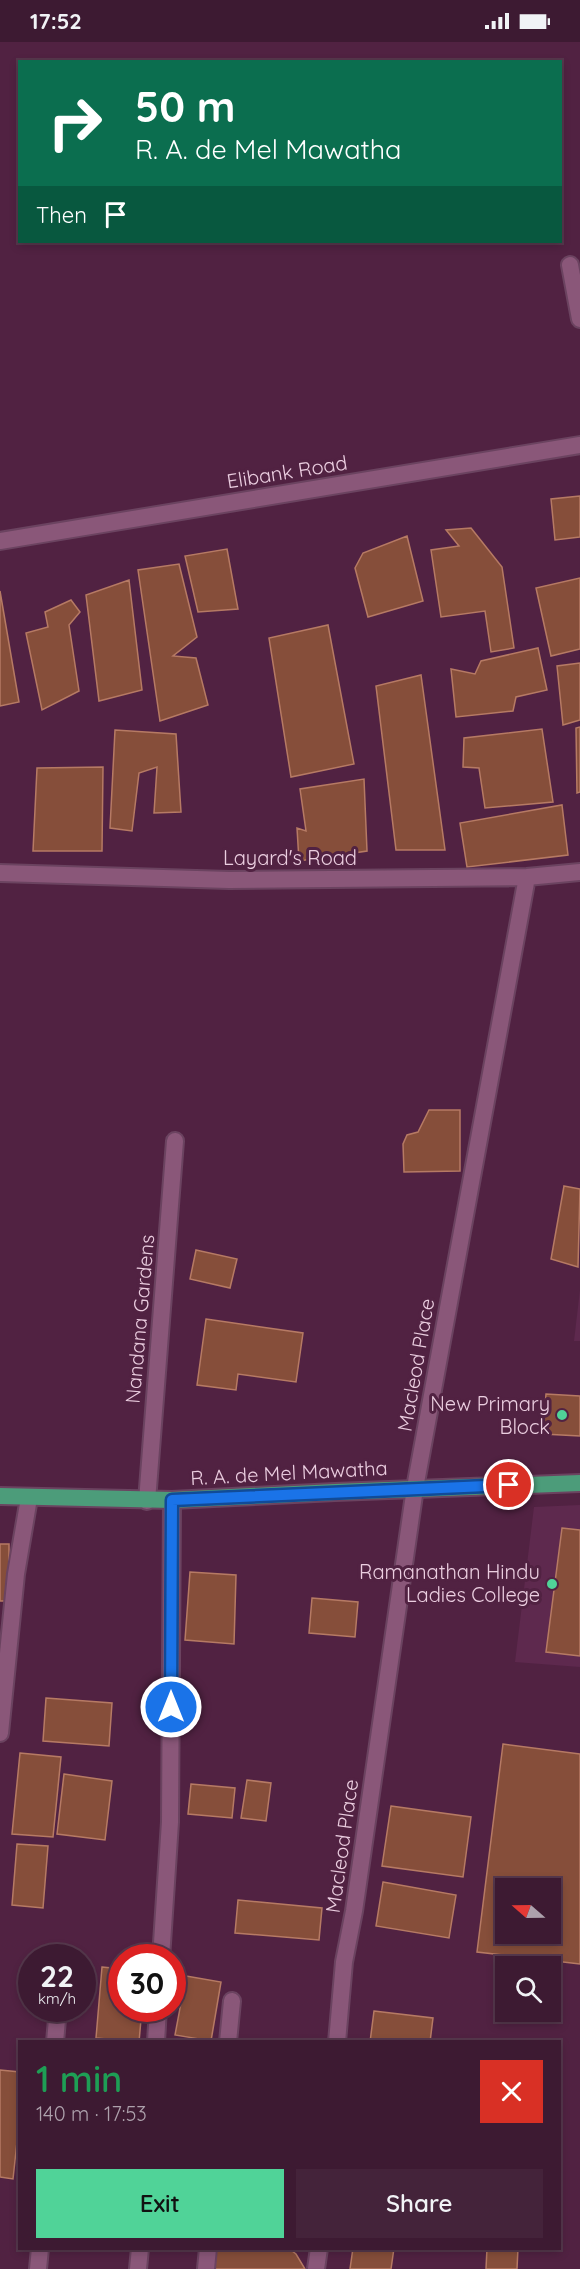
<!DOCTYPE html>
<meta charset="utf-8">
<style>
:root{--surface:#3d1a32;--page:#44233a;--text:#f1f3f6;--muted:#ada1ac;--line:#56384d;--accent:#50d398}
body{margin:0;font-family:Quicksand,sans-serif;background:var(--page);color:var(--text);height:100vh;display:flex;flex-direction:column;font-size:22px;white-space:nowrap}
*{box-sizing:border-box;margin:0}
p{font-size:20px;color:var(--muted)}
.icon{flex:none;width:33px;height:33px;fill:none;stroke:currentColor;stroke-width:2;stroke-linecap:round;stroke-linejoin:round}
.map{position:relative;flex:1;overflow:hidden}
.side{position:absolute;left:18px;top:1998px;width:543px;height:210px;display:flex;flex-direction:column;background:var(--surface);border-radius:0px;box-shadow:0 3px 9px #0003,0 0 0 2px var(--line)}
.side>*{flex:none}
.hud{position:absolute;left:18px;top:18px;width:544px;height:183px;border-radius:0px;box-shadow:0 3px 9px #0003,0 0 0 2px var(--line);background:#0b6e4f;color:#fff;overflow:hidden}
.needle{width:39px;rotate:290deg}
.tools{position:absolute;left:495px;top:1836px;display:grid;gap:12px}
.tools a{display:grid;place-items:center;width:66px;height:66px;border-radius:0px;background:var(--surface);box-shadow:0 3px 9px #0003,0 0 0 2px var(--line);font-size:30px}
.speed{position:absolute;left:18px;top:1902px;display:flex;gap:12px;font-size:30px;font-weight:700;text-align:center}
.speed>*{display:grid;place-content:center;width:78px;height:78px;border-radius:50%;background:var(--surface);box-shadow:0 3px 9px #0003,0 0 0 2px var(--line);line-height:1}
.speed small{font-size:15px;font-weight:400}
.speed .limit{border:9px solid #d22;background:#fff;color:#111}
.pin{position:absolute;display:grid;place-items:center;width:51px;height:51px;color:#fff;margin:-26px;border:3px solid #fff;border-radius:50%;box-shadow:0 2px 6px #0007}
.me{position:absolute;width:66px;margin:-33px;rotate:0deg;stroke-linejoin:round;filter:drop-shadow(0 0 4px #0008)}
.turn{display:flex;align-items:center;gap:21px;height:126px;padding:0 18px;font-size:27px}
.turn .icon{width:78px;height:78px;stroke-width:2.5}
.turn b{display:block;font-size:42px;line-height:51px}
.then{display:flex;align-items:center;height:57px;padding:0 18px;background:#0003;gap:12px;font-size:22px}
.round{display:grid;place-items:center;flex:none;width:63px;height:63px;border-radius:0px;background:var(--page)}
.summary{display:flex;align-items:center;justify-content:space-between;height:102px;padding:0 18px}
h1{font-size:36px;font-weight:600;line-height:45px;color:#1e9e55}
.action{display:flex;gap:12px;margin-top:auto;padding:12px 18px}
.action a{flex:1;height:69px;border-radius:0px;background:var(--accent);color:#111;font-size:24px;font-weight:600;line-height:69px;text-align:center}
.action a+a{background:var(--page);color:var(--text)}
.status{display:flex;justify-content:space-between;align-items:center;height:42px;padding:0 30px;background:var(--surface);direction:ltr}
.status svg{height:16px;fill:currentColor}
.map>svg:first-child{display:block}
.built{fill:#5e294e}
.building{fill:#864e3a;stroke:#b67a64;stroke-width:1.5;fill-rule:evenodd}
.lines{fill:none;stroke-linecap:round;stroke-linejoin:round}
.minor-casing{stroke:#6b4360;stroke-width:20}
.trunk-casing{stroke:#6b4360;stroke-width:20}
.minor{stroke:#8a5779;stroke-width:16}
.trunk{stroke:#4c9c7a;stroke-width:16}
.route-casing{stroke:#114b97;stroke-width:15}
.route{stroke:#1a73e8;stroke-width:10}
.poi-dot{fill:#50d398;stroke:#512242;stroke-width:2}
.labels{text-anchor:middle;stroke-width:6;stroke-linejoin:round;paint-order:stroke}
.street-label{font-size:20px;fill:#ebcee0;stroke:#512242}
.poi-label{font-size:20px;fill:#ebcee0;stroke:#512242;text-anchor:end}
</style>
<div class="status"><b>17:52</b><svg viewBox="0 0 49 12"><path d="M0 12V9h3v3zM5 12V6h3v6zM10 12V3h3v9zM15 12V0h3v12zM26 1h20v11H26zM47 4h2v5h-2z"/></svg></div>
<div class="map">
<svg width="580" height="2227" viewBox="0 0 580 2227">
<rect width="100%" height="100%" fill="#512242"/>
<path class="built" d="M580,1248V1299H574Z
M580,1463V1625L515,1620L534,1465Z"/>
<path class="building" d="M580,454V495L555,498L551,457Z
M471,486L502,525L514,606L491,610L485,569L441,575L431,508L459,504L446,488Z
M407,494L423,559L368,575L355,526L363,511Z
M227,507L238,567L198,570L185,514Z
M179,522L197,595L173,614L196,616L208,663L160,679L138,528Z
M580,536V607L551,614L536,546Z
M129,538L142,648L99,659L86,553Z
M0,549L19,660L0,664Z
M71,558L80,570L69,583L79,649L42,668L26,591L48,585L45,570Z
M328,583L354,722L291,735L269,596Z
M538,606L547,648L516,655L513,669L456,675L451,627L475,632L481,619Z
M580,621V678L563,683L557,624Z
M421,633L445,808H396L376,644Z
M580,685V750L577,751L576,686Z
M542,687L553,760L485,766L479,726L463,725L464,696Z
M115,688L176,692L181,770L154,771L157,725L139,731L132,789L110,786Z
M103,725L102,809H33L37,726Z
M364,737L367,809L299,819L297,786L306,789L300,747Z
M562,763L568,813L467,825L460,781Z
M429,1068H460V1129L404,1130L403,1102L407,1093L418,1090Z
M564,1144L580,1147L578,1225L551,1217Z
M196,1208L237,1217L230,1246L190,1237Z
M206,1277L303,1291L296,1340L238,1332L236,1348L197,1343Z
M546,1352L580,1354V1394L543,1392Z
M562,1486L580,1488V1614L546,1610Z
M0,1502H9V1559H0Z
M190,1530L236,1533L234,1602L185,1598Z
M312,1556L358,1560L355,1595L309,1591Z
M46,1656L112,1661L109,1704L43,1699Z
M503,1702L580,1712V1922L477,1910ZM506,1846H550V1892H506Z
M20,1711L61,1715L53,1795L12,1792Z
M64,1732L112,1739L105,1798L57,1792Z
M247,1738L271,1741L266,1779L241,1776Z
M191,1742L235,1746L232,1776L188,1772Z
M391,1764L471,1775L463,1835L382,1824Z
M17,1802L48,1804L43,1866L12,1863Z
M383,1840L456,1853L449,1896L376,1884Z
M238,1858L322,1866L319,1898L235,1891Z
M102,1925L122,1927V1966H142L139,2000L96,1996Z
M186,1934L221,1940L211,1999L175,1993Z
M374,1969L433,1976L430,2000H370Z
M0,2028L20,2030V2072L13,2137L0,2135Z
M211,2206H288L296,2212L305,2227H206Z
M353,2206H394L391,2227H350Z
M487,2206H518L517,2227H486Z"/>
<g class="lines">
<defs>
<path id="minor" d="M570,223L580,277
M0,499L580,403
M0,831L229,838L527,835L580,830
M147,1459L175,1099
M0,1691L16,1532L29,1456
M161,1916L170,1780L172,1458
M55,2000L58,1966
M156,2000L158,1966
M228,2000L232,1959
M337,2000L344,1920L354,1869L415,1446L527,835
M38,2227L40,2206
M138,2227L140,2206
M206,2227L208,2206
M316,2227L319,2206"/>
<path id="trunk" d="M0,1454L172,1458L335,1450L580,1441"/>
</defs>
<use href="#minor" class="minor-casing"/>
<use href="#trunk" class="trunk-casing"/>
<use href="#minor" class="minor"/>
<use href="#trunk" class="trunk"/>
</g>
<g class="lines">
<defs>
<path id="route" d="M171,1665L172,1458L509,1443"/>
</defs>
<use href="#route" class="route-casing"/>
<use href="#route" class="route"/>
</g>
<g class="poi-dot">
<circle cx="562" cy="1373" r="6"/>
<circle cx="552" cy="1542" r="6"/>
</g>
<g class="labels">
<g class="street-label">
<text transform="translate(287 430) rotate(-9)" y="7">Elibank Road</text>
<text x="290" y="823">Layard's Road</text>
<text transform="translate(140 1277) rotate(-85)" y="7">Nandana Gardens</text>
<text transform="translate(416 1323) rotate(-80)" y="7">Macleod Place</text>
<text transform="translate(289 1431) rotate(-3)" y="7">R. A. de Mel Mawatha</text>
<text transform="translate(342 1804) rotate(-82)" y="7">Macleod Place</text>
</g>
<g class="poi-label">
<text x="550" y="1369">New Primary<tspan x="550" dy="23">Block</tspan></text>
<text x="540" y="1537">Ramanathan Hindu<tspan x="540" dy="23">Ladies College</tspan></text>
</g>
</g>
</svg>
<div class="tools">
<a><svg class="needle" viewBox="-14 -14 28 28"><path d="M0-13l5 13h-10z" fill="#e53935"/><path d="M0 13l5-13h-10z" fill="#ada1ac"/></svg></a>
<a><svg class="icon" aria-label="search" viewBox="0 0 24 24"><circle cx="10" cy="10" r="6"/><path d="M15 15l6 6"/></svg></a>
</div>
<div class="speed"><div>22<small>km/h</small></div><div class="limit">30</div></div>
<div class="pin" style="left:509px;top:1443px;background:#d93025"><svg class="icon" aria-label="arrive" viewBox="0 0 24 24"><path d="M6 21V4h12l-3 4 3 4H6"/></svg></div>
<svg class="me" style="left:171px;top:1665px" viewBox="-20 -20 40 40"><circle r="17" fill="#1a73e8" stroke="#fff" stroke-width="3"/><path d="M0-11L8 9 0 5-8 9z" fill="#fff"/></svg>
<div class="hud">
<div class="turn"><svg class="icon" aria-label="right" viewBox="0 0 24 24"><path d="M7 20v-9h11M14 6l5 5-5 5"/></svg><div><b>50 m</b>R. A. de Mel Mawatha</div></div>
<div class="then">Then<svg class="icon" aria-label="arrive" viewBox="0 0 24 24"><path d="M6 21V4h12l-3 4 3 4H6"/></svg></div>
</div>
<section class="side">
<div class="summary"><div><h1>1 min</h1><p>140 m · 17:53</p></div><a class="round" style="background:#d93025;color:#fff"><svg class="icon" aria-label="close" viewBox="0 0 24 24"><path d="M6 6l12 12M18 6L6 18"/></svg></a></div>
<div class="action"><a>Exit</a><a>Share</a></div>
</section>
</div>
